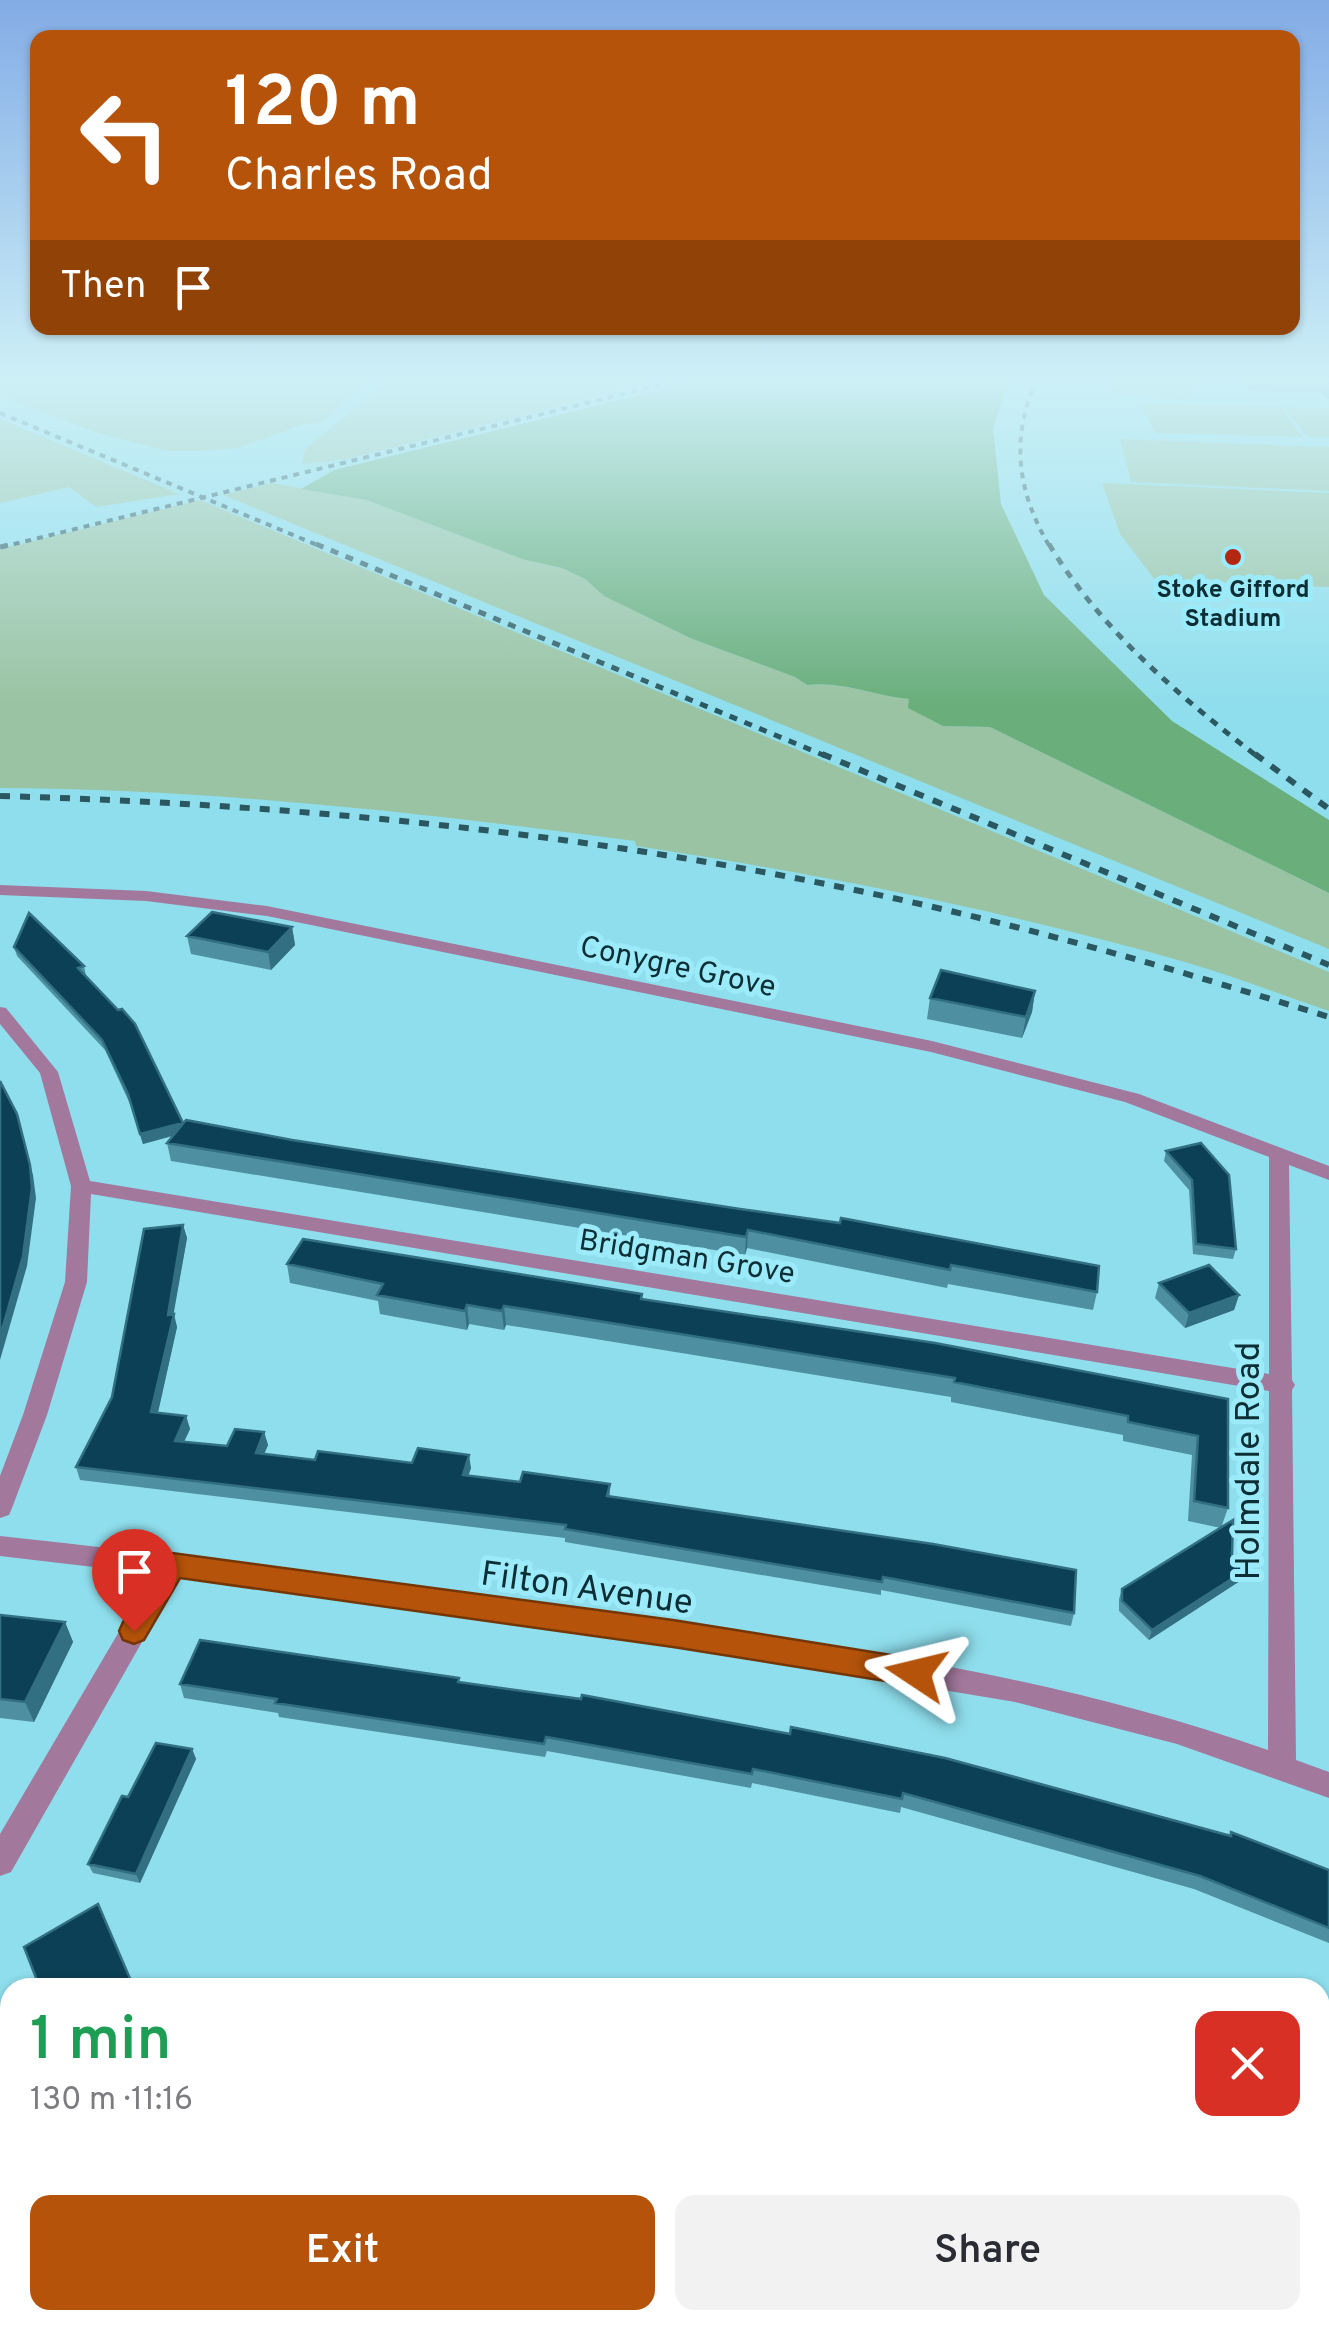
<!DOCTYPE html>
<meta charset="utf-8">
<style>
:root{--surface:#fff;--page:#f2f2f3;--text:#2b2b33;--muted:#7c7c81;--accent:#b45309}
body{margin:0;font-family:Overpass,sans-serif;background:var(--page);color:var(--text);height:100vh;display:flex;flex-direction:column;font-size:38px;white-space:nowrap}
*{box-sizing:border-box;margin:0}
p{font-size:32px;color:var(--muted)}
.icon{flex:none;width:55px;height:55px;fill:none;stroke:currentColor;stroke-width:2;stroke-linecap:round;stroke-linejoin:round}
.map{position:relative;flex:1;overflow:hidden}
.drawer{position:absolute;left:0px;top:1978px;width:1330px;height:352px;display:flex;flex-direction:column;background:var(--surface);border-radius:30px 30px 0 0;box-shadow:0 2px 8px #0004}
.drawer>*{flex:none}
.banner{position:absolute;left:30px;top:30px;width:1270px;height:305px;border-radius:20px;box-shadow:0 2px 8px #0004;background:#b45309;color:#fff;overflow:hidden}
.pin{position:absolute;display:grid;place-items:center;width:85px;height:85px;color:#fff;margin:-102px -42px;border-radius:50% 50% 50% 0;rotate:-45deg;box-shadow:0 0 10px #0007}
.pin .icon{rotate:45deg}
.me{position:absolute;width:110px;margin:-55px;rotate:280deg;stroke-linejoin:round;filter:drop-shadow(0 0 8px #0008)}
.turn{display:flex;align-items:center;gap:35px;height:210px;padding:0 30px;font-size:45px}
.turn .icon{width:130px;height:130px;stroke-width:2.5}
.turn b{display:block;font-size:70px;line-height:85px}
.then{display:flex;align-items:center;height:95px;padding:0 30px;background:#0003;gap:20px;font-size:38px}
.round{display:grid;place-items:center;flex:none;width:105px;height:105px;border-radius:20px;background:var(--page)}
.summary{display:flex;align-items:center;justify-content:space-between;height:170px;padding:0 30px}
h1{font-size:60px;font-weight:600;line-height:75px;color:#1e9e55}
.action{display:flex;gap:20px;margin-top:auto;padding:20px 30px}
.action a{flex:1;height:115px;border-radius:20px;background:var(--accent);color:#fff;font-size:40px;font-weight:600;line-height:115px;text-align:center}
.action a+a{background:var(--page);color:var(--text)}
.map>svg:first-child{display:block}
.green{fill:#99c3a2}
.forest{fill:#6aae7b}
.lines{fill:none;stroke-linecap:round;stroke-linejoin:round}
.minor{fill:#a2789c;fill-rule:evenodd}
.rail-far2{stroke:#2b5860;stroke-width:4;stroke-dasharray:6 6;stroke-linecap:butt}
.rail-far1{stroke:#2b5860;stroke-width:5;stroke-dasharray:8 8;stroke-linecap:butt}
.rail{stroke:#2b5860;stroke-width:6;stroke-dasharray:10 10;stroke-linecap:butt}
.wall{fill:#4e8fa2}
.shaded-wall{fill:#336f83}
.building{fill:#0c4056;stroke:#336f83;stroke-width:2.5}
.route{fill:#b45309;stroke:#753606;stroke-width:2.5}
.poi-dot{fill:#b42713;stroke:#9cebfb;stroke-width:4}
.labels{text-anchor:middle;stroke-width:10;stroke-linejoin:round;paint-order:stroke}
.far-poi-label{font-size:25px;font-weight:bold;fill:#0c2e34;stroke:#9cebfb}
.street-label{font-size:30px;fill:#0c2e34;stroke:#9cebfb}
.near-street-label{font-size:35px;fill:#0c2e34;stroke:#9cebfb}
</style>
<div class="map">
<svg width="1329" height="2328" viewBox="0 0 1329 2328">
<rect width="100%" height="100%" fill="#8fdeed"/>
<path class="green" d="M0,379H373L321,423L305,424L237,448L202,451H167L95,432L0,396Z
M391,379H669L342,460L302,464L305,449Z
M1118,379H1200L1188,401L1109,392Z
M1141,404L1281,407L1302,437L1155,433Z
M1284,407L1329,408V437H1307Z
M0,419L179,494L96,507L69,487L0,503Z
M1120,439L1329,447V491L1131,482Z
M272,483L366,500L522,559L562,568L585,579L604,596L690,638L795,677L807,685C844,681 874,696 910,699L909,708L943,726L990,727L1329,893V949L223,495Z
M1102,483L1329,493V587L1155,580L1120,534Z
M200,500L1329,972V1011C1281,995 1234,976 1185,962C1006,911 821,874 636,846L635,841C424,813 212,789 0,788V549Z"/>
<path class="forest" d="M705,379H1010L993,428L1001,504L1044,595L1172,721L1329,820V893L990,727L943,726L908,708L909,699C873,696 844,681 807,685L795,677L690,638L604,596L585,579L562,568L522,559L366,500L301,489L334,470Z"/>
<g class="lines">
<path class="minor" d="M0,885L146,891L267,906L932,1041L1139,1094L1329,1166V1180L1289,1165L1292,1380L1295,1385L1292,1390L1296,1760L1329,1772V1798L1177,1744L1015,1702L673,1645L179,1577L11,1872L0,1876V1834L153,1574L0,1556V1536C196,1557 391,1584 586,1611C816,1642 1048,1673 1268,1750L1269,1391L91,1194L87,1282L47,1415L12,1508L9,1515L0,1518V1476L23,1415L65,1282L71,1186L40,1073L0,1024V1007L6,1008L58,1072L90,1181L1269,1374V1157L1125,1102L931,1052L267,916L146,901L0,895Z
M0,2170L10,2172V2206L0,2204Z
M633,2320H705L708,2328H636Z"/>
<path class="rail-far2" d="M1037,379C1010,438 1017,492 1050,547
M0,413L322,547
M2,547L684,379"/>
<path class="rail-far1" d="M316,544L828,757
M1049,544C1100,629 1180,697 1258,757
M0,547L12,544"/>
<path class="rail" d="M822,754L1329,965
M1255,754L1329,809
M0,796C283,804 562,830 840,887C1006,920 1168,967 1329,1017"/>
</g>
<path class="wall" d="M1236,379H1329V399H1327L1321,392L1250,391L1245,384H1238Z
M292,927L295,945L271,970L191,954L187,936Z
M14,947L84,966L86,976L183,1123L1097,1292L1093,1310L948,1284L947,1288L747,1248L745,1255L171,1161L167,1143L173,1136L143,1144L130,1104L105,1050L17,956Z
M1035,991L1032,1012L1022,1038L927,1019L930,998Z
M1201,1143L1236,1249L1233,1259L1193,1254L1189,1190L1164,1161L1166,1151Z
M183,1225L187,1238L173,1314L177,1327L158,1413L186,1416L190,1429L184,1442L227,1446L264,1432L268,1445L264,1454L315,1460L412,1463L471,1468L468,1476L520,1482L610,1484V1496L1074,1613L1071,1626L881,1590V1595L565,1542V1538L80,1480L76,1467L112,1397Z
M287,1264L642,1299L1228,1399V1508L1221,1528L1188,1521L1192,1455L1123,1441V1435L951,1402V1397L577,1336L506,1325L504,1330L469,1324L467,1330L380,1314L378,1301L290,1283Z
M1159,1283L1239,1295L1234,1310L1185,1328L1155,1298Z
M1232,1555L1247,1569L1243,1579L1149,1640L1119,1611V1599L1122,1589Z
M0,1615L65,1622L73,1642L34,1722L0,1718Z
M460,1682L1329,1870V1943L1194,1889L901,1807L900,1813L752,1783L751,1788L547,1751L545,1757L279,1717L278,1713L184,1698L180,1684Z
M192,1749L196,1759L140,1883L93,1873L88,1864L128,1797Z
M1215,2320H1320L1329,2328H1254Z"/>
<path class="shaded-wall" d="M292,927L295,945L271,970L268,952Z
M1035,991L1032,1012L1022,1038L1026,1017Z
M183,1123L185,1132L143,1144L140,1134Z
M20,1124L33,1175L36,1198L27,1266L0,1360V1337Z
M183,1225L187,1238L172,1323L174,1314L177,1327L155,1425L151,1412Z
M748,1230L747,1248L745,1255L746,1237Z
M1239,1295L1234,1310L1185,1328L1189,1313Z
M467,1305L469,1324L467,1330L465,1311Z
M504,1306L506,1325L504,1330L502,1311Z
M186,1416L190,1429L178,1454L175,1441Z
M264,1432L268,1445L259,1466L256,1453Z
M469,1455L471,1468L464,1488L463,1475Z
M1247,1569L1243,1579L1149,1640L1152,1630Z
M65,1622L73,1642L34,1722L25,1702Z
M192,1749L196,1759L140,1883L136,1874Z"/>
<path class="building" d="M212,912L292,927L268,952L187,936Z
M29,913L84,966L78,968L118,1010L122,1009L135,1024L183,1123L140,1134L128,1094L102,1040L14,947Z
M941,970L1035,991L1026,1017L930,998Z
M0,1081L17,1114L30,1165L32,1188L23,1256L0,1337Z
M186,1120L292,1140L740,1209L840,1223L841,1218L1099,1266L1097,1292L951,1265L950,1270L748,1230L746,1237L167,1143Z
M1201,1143L1229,1175L1236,1249L1196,1244L1192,1180L1166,1151Z
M183,1225L168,1315L174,1314L151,1412L186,1416L175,1441L227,1446L235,1429L264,1432L256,1453L315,1460L318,1451L412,1463L418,1448L469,1455L463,1475L520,1482L523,1472L610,1484L607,1496L933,1544L1076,1570L1074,1613L883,1577L882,1582L565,1529L566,1525L76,1467L112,1397L144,1229Z
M303,1239L642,1294L641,1299L935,1343L1228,1399V1508L1194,1501L1198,1436L1128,1422V1416L954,1382L955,1378L504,1306L502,1311L467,1305L465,1311L377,1295L383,1284L287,1264Z
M1209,1265L1239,1295L1189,1313L1159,1283Z
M1233,1520L1232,1555L1247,1569L1152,1630L1122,1601V1589Z
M0,1615L65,1622L25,1702L0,1699Z
M200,1640L459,1678L458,1682L581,1699L582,1695L790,1734L791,1727L945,1758L1231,1836V1832L1329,1870V1928L1200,1876L903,1793L902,1799L753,1769L752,1774L546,1737L544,1744L275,1703L277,1699L180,1684Z
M156,1743L192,1749L136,1874L88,1864L122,1796L128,1797Z
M98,1904L134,1988H40L24,1947Z
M1320,2222L1329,2223V2328L1310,2324V2328H1285V2320H1320Z
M8,2255L10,2256V2320H283L322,2328H0V2265L3,2266Z"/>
<linearGradient id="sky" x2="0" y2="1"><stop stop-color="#83ace6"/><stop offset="0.54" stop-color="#cdf0f7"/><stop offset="1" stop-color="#cdf0f7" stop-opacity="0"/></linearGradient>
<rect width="1329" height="705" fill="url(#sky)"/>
<path class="route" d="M172,1553L673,1620L916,1659L927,1663L932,1673L927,1682L916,1686L673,1647L180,1578L144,1640L134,1644L123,1640L119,1631L123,1622L162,1556Z"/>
<circle class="poi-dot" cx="1233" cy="557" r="10"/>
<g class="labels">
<g class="far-poi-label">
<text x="1233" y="597">Stoke Gifford<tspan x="1233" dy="29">Stadium</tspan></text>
</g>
<g class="street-label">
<text transform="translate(678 966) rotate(12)" y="10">Conygre Grove</text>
<text transform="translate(687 1256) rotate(9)" y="10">Bridgman Grove</text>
</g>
<g class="near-street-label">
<text transform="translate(1247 1461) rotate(-90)" y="12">Holmdale Road</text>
<text transform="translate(587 1587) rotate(8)" y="12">Filton Avenue</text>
</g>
</g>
</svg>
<div class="pin" style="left:134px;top:1631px;background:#d93025"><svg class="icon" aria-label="arrive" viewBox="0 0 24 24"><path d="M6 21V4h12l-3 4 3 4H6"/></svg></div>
<svg class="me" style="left:916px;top:1673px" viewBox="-20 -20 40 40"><path d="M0-17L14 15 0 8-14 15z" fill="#b45309" stroke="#fff" stroke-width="4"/></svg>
<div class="banner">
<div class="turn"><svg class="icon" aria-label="left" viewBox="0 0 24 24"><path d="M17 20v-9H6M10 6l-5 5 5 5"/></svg><div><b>120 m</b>Charles Road</div></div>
<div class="then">Then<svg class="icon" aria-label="arrive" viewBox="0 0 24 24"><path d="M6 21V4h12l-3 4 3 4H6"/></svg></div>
</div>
<section class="drawer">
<div class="summary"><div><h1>1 min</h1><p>130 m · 11:16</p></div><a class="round" style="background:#d93025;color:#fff"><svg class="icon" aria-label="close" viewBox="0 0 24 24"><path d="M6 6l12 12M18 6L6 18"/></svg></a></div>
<div class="action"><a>Exit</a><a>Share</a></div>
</section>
</div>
